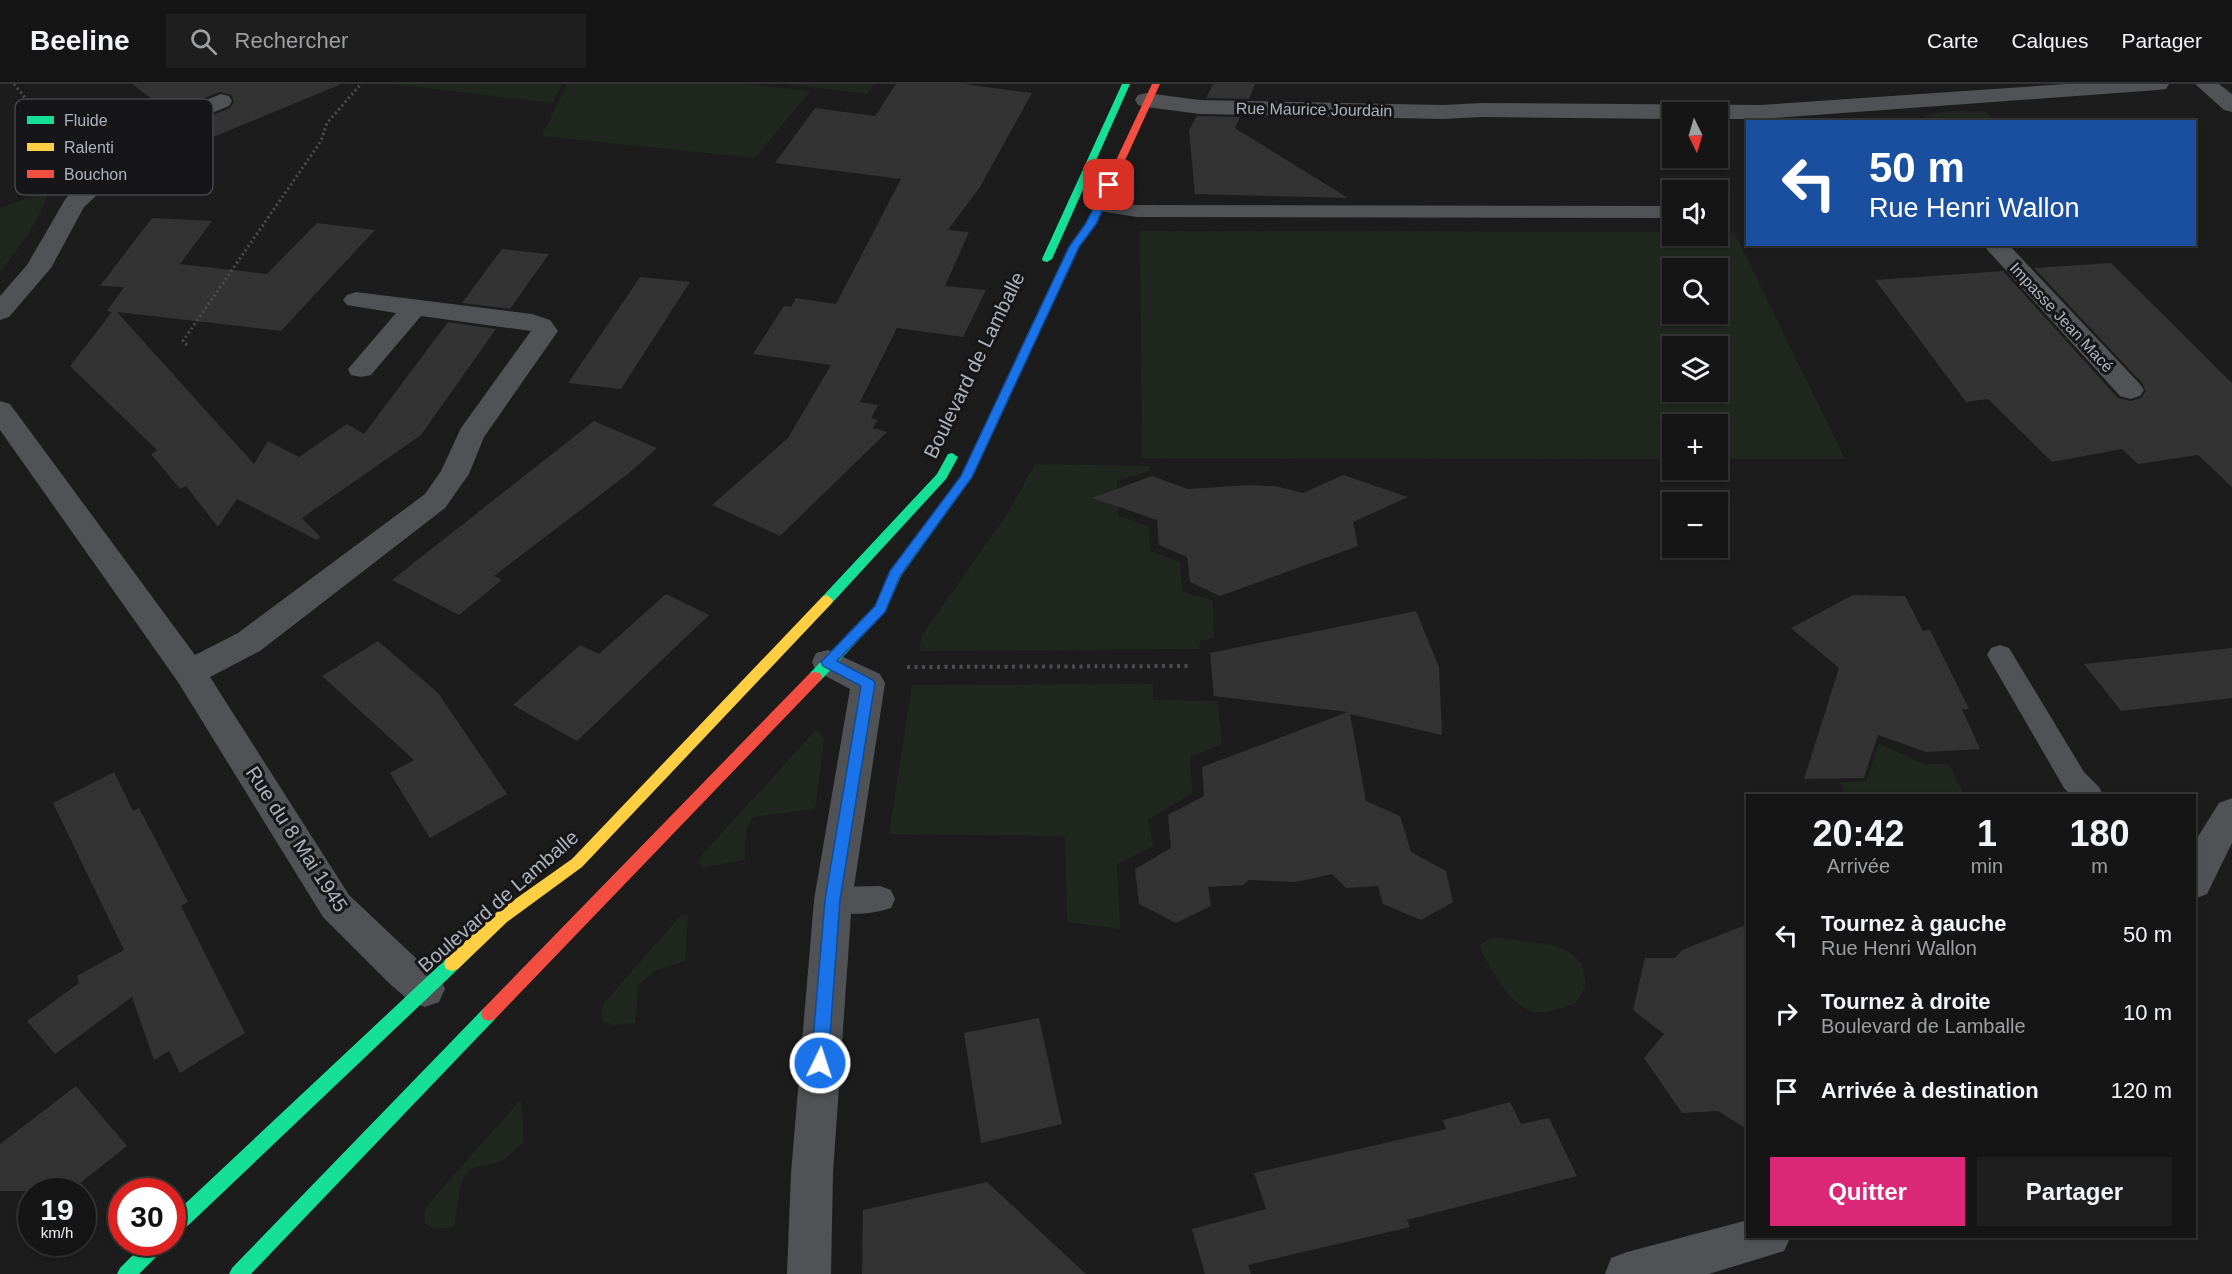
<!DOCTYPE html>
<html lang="fr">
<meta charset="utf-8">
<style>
:root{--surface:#151515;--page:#1e1e1e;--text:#f1f3f6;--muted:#9d9fa0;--line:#343434;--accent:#db2777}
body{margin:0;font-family:Helvetica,sans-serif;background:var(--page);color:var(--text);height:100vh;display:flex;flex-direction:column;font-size:22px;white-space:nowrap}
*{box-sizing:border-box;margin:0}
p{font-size:20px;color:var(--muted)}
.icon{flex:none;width:33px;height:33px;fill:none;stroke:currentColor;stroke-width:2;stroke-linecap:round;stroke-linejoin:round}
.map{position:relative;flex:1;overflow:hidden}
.details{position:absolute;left:1746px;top:710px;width:450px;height:444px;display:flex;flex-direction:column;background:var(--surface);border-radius:0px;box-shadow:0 2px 4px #0004,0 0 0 2px var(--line)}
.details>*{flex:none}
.banner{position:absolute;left:1746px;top:36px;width:450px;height:126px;border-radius:0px;box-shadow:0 2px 4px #0004,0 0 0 2px var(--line);background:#1a4fa0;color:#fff;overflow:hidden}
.needle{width:39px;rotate:175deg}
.buttons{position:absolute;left:1662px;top:18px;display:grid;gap:12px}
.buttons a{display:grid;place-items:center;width:66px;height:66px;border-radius:0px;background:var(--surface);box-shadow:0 2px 4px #0004,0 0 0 2px var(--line);font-size:30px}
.speed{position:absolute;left:18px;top:1094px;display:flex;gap:12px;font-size:30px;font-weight:700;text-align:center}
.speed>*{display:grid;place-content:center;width:78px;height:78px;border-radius:50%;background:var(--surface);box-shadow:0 2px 4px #0004,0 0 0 2px var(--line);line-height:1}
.speed small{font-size:15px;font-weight:400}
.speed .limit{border:9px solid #d22;background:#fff;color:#111}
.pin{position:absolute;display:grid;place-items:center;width:51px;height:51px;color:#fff;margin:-26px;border-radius:12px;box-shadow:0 3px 9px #0006}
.me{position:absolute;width:66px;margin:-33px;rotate:4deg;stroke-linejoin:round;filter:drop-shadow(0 0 4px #0008)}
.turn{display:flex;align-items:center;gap:21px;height:126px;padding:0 24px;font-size:27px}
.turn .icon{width:78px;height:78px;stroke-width:2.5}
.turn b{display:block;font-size:42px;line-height:51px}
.eta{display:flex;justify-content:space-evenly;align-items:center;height:102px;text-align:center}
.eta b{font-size:36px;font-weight:700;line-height:42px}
.primary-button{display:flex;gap:12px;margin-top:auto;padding:12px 24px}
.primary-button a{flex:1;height:69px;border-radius:0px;background:var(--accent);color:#fff;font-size:24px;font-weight:700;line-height:69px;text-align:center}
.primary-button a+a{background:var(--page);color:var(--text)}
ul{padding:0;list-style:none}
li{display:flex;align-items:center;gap:18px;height:78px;padding:0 24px}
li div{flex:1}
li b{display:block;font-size:22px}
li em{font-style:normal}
header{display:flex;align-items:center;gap:36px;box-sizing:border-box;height:84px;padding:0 30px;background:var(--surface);border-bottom:2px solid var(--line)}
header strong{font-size:28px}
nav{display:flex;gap:33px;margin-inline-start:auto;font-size:21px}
.search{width:420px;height:54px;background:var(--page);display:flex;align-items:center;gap:15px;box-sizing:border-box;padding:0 21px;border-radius:0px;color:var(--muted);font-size:22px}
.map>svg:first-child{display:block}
.green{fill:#1f271f;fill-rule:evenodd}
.building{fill:#333334}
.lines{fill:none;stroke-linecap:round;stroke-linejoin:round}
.path-far1{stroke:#4c4d50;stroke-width:3;stroke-dasharray:2 3;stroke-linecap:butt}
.path{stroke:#4c4d50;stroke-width:4;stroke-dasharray:3 4.5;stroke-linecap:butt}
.lane{fill:#505255;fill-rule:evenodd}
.street{fill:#505255;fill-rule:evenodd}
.fast{fill:#16e098;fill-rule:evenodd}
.slow{fill:#ffcf43;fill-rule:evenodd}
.jam{fill:#f24e42;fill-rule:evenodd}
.route{fill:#1a73e8;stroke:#114b97;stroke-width:1.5}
.labels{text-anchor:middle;stroke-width:6;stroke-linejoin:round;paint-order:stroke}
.far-street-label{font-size:16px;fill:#adb4bd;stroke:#161618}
.street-label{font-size:20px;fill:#adb4bd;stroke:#161618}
.key{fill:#161618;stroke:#43454a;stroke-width:1.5}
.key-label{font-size:16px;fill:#adb4bd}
</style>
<header>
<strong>Beeline</strong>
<div class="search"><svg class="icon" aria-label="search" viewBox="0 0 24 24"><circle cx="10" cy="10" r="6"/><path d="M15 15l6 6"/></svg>Rechercher</div>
<nav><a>Carte</a><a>Calques</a><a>Partager</a></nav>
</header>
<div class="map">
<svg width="2232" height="1190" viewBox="0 0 2232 1190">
<rect width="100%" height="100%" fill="#1c1c1c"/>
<path class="green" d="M393,0H562L553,19Z
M567,0H746L810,7L755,74L542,52Z
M787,0H874L867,10Z
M1982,27L1986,28L1996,37H1920C1934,23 1963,28 1982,27Z
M50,105C39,137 21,162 0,188V124Z
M1140,147L1672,148V152H1718V148H1734L1845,375H1718V340H1672V375L1142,374ZM1718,184V230H1672V184ZM1718,262V308H1672V262Z
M1035,380L1149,382L1150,387L1117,397L1118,432L1149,442L1150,467L1180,478L1182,507L1213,517L1214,554L1200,557L1199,565L919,567L922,551L1008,429Z
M1153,600V616L1217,617L1222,660L1190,673L1192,709L1148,736L1153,762L1117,780L1120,845L1067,838L1065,752L889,750L912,601Z
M814,648H820L824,656L815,725L753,733L746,745L745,776L702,784L698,779L701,772Z
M1879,660L1924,680H1949L1964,711H1846L1840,698L1866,697Z
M688,830L685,877L657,886L639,900L635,939L615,941L604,938L601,932L604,919L681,831Z
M1493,853L1553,861L1571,869L1582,880L1586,901L1576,919C1564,923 1548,930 1535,928C1512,925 1487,881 1479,861Z
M521,1015L524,1058L503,1077L469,1085L461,1100L454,1143L433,1145L425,1139L424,1129L430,1118Z"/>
<path class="building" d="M132,0H339V1L206,56L187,42L230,24L234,18L231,11L220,8L169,28Z
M896,0H964L1032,9L980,103L948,146L969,148L945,202L986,206L963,253L897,244L860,318L878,321L871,334L877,336L873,344L887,348L780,452L712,421L788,354L831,281L753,270L784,222L791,223L796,214L836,220L901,95L775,79L815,24L875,32Z
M1213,0H1255L1249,15L1206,14Z
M1197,32L1240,33L1235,44L1348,114L1195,110L1189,46Z
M152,134L212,137L180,180L267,190L317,139L375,146L281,247L117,228L254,380L268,357L299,373L347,340L364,350L448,238L496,245L421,351L302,434L320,453L317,456L237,415L218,443L186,402L180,405L151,370L157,366L70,282L112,228L107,227L124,203L100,202Z
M502,165L549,170L510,225L462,219Z
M2111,179L2232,299V403L2198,371L2138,380L2122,365L2052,378L1988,315L1966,318L1875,196L2003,187L2118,314L2131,317L2141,314L2146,307L2142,299L2034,184Z
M640,193L690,198L621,305L568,299Z
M594,337L657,364L629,389L494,492L502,496L459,531L392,496Z
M1343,391L1408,413L1353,438L1358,462L1220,512L1190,498L1187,473L1159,461L1157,436L1092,414L1152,392L1188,405L1249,401L1275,402L1303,409Z
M666,510L709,531L577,657L513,621L580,561L599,570Z
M1853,511L1905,512L1923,547L1930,546L1969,625H1962L1980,665L1926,668L1878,651L1864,694L1804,695L1839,584L1791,544Z
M1416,527L1439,583L1442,651L1350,630L1366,717L1400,732L1411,768L1446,787L1453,818L1421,836L1383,820L1378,802L1346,804L1332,790L1296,798L1249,796L1243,801L1208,803L1211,822L1176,839L1139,820L1135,785L1171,764L1168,731L1204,712L1202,683L1348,628L1214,612L1210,569Z
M378,557L438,609L507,710L430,754L390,689L414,676L322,592Z
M2232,564V614L2121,627L2084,580Z
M114,688L133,727L139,724L188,818L181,822L245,949L180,989L169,967L154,976L132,913L55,970L27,937L79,899L77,892L124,866L53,719Z
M1748,840V1046L1718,1027L1682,1029L1644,974L1664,950L1633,926L1645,874H1675L1682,866Z
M1039,934L1062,1040L981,1059L964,949Z
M76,1002L127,1062L70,1107H0V1060Z
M1510,1018L1521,1040L1549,1034L1577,1092L1407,1136L1410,1143L1248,1181L1251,1190H1205L1192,1145L1266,1125L1254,1089L1446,1045L1443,1036Z
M987,1098L1086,1190H862L863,1126Z"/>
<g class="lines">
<path class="path-far1" d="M14,0L59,56
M187,261L183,257L321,57L327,39L361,0"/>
<path class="path" d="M907,583L1191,582"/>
<path class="lane" d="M1100,116L1137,121L1672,122V134L1137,133L1093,126L1090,122L1093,118Z
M2000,561L2009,564L2084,688L2099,703L2103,711H2071L2064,704L1987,571L1991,564Z
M880,802L891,806L895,815L891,824C871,831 842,832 822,825L818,816L822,807L833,803Z"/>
<path class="street" d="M2066,0H2169L2166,5L2158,6L1760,35H1718V28H1672V35L1482,33L1443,35L1200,30L1146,23L1138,21L1135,16L1138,11L1146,9L1200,16L1443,21L1482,19L1760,21Z
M2195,0H2219L2232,10V28L2224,26Z
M221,10L229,12L232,17L229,22L106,72L112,97L84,123L51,184L9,233L0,236V212L27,181L66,114L88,95L83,69L86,64Z
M1982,160H2008L2140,300L2144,306L2140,312L2130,315L2120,312Z
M356,208L532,230L550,236L558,247L484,353L469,390L445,424L260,567L210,593L349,811L419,877L439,892L445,905L439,918L425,923L411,918L391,901L323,833L178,598L0,346V317L10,320L195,571L238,549L425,410L441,387L461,344L531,247L421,232L371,291L361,293L351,291L348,285L396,229L347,221L343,216L347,211Z
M828,566L880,590L885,599L852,816L833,1089L831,1190H787L791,1089L814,816L850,605L816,587L812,578L816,569Z
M2232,714V759L2207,810L2194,815V759L2219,719Z
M1748,1136V1152H1791L1784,1167L1709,1190H1605L1611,1174L1627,1168Z"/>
<path class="fast" d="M1122,0H1130L1052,175L1047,178L1043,177L1042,175Z
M1046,219L1051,222L970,396L901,492L885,528L820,597H810L808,593L810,589L875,522L891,487L961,392L1041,222Z
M952,369L958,373L946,395L832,519H822L821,516L822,513L937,390L948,370Z
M452,873L458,875L460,880L458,885L178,1151L172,1154V1132L446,875Z
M489,923L495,925L497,930L495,935L251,1190H229L232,1184L483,925Z
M146,1158H168L165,1164L139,1190H117L120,1184Z"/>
<path class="slow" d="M827,511L833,516L832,519L582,783L507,838L458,885L452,887L446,885L444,880L446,875L497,828L572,775L822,513Z"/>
<path class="jam" d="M1152,0H1160L1096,140L1079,163L1051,222L1046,225L1042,224L1041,222L1069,163L1086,140Z
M815,588L820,589L822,593L820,597L495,935L489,937L483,935L481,930L483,925L810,589Z"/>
</g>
<path class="route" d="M1106,99L1114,101L1096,140L1079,163L972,393L900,492L885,528L837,577L873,596L875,599L840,816L828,979L826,985L820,987L814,985L811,979L825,816L861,602L823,582L821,578L875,522L890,487L961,392L1069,163L1086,139Z"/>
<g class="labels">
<g class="far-street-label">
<text transform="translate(1314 25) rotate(1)" y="6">Rue Maurice Jourdain</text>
<text transform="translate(2062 233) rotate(47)" y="6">Impasse Jean Macé</text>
</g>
<g class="street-label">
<text transform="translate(974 281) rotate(-64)" y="7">Boulevard de Lamballe</text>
<text transform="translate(297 755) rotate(57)" y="7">Rue du 8 Mai 1945</text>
<text transform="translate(498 817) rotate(-41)" y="7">Boulevard de Lamballe</text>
</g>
</g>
<rect x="15" y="15" width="198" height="96" rx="9" class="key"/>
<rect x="27" y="32" width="27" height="8" fill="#16e098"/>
<rect x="27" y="59" width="27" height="8" fill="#ffcf43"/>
<rect x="27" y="86" width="27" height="8" fill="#f24e42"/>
<g class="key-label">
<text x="64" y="42">Fluide</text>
<text x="64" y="69">Ralenti</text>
<text x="64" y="96">Bouchon</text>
</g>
</svg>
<div class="buttons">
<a><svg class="needle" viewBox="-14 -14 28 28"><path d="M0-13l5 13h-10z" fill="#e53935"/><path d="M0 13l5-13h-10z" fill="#9d9fa0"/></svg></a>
<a><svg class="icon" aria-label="sound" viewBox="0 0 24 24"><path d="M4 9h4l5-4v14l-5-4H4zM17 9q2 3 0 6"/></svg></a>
<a><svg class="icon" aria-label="search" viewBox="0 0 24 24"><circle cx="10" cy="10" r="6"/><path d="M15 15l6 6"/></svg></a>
<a><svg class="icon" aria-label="layers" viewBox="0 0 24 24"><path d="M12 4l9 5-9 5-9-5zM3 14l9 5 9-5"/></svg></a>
<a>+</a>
<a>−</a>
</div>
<div class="speed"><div>19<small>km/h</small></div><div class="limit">30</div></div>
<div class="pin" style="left:1109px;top:101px;background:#d93025"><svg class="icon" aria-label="arrive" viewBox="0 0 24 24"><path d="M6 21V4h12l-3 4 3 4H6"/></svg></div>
<svg class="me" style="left:820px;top:979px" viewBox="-20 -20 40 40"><circle r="17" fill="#1a73e8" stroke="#fff" stroke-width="3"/><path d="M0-11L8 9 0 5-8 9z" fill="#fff"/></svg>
<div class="banner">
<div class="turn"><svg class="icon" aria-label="left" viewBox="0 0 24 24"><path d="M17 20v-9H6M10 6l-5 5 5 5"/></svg><div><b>50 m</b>Rue Henri Wallon</div></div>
</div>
<section class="details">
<div class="eta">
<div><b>20:42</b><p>Arrivée</p></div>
<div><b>1</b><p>min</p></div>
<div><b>180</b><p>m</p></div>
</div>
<ul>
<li><svg class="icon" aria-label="left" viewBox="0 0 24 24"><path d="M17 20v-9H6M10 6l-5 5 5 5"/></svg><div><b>Tournez à gauche</b><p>Rue Henri Wallon</p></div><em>50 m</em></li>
<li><svg class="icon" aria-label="right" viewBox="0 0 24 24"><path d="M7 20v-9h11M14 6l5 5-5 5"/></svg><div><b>Tournez à droite</b><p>Boulevard de Lamballe</p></div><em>10 m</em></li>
<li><svg class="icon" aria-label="arrive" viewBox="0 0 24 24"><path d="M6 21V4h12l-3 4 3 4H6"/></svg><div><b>Arrivée à destination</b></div><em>120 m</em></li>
</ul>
<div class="primary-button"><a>Quitter</a><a>Partager</a></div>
</section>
</div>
